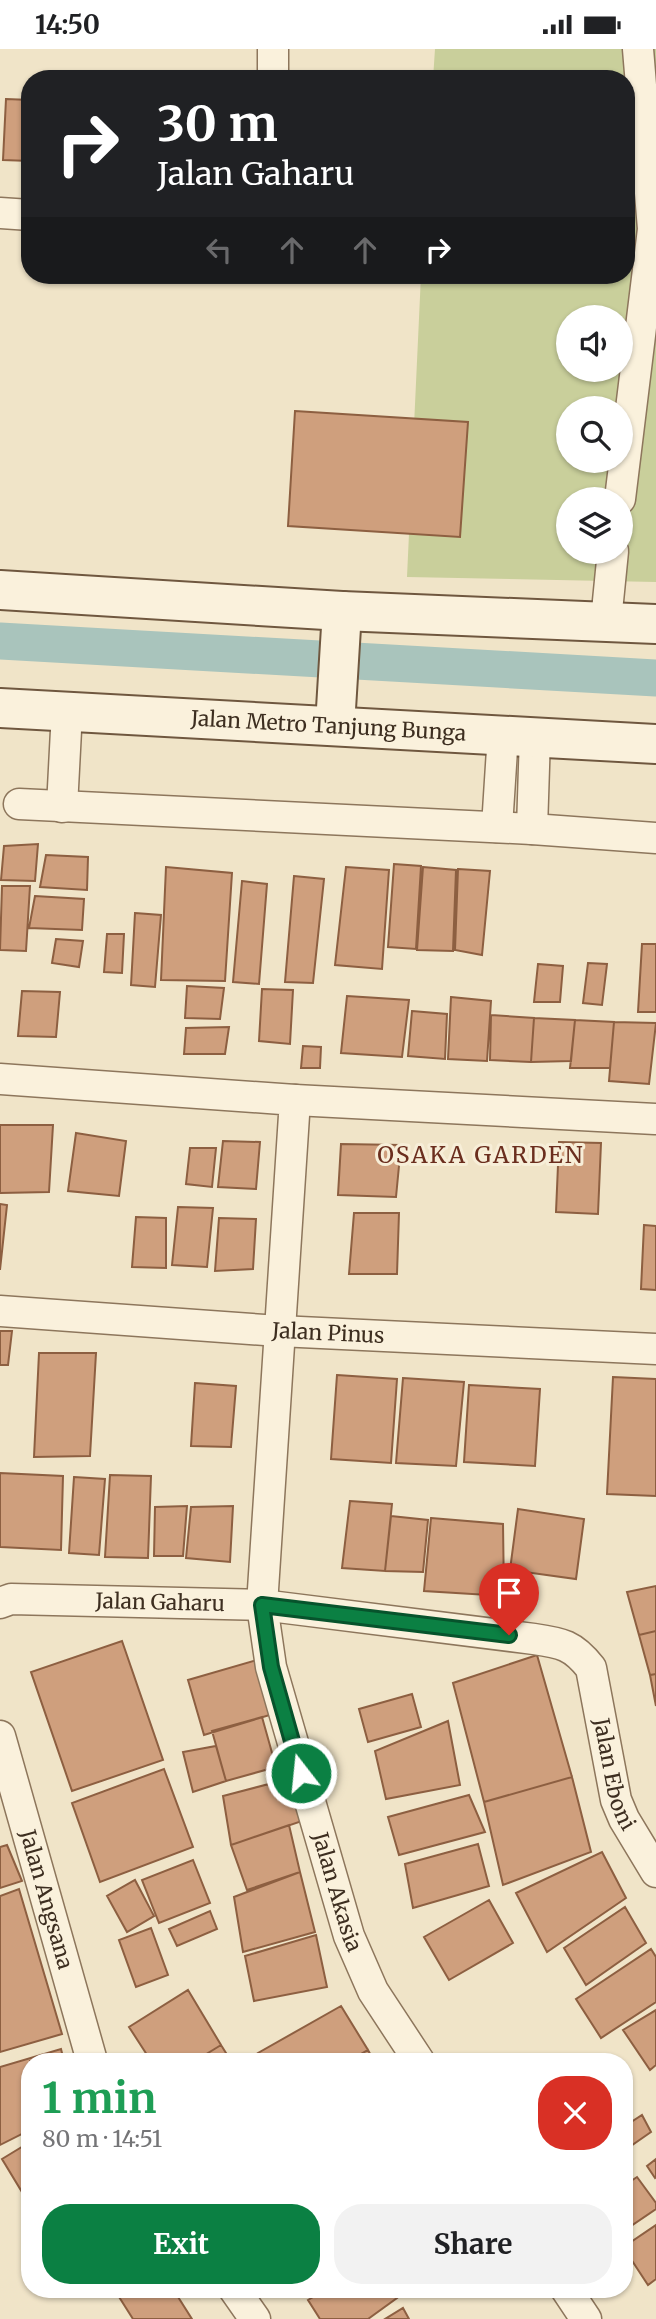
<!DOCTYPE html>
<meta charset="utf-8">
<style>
:root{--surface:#fff;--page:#f2f2f2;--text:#202124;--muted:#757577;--accent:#0b8043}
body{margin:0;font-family:Merriweather,serif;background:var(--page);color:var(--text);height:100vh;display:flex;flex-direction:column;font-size:26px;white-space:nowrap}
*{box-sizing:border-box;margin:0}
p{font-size:23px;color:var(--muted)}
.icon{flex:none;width:38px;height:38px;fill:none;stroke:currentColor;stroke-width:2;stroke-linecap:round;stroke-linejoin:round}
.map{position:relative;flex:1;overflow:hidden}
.side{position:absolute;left:21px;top:2004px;width:612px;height:245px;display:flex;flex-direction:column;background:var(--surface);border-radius:28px;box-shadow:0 2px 5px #0004}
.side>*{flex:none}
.hud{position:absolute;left:21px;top:21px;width:614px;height:214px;border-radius:28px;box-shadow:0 2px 5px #0004;background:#202124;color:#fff;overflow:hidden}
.fabs{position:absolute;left:556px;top:256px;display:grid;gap:14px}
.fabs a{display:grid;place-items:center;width:77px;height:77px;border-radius:50%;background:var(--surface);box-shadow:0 2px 5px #0004;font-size:35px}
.pin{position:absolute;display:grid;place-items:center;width:60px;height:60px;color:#fff;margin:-72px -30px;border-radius:50% 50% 50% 0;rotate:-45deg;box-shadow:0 0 7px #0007}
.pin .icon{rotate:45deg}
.me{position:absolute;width:77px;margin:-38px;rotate:344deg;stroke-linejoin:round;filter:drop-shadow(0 0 5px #0008)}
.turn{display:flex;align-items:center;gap:24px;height:147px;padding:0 21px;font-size:32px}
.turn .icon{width:91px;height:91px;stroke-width:2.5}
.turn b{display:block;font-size:49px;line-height:60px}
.lanes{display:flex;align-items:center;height:66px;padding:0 21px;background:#0003;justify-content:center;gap:35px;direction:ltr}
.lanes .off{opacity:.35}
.round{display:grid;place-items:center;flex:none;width:74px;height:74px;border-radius:28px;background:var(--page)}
.overview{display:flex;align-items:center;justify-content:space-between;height:119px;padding:0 21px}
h1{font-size:42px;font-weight:700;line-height:52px;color:#1e9e55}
.cta{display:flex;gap:14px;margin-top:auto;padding:14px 21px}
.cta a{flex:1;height:80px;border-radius:28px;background:var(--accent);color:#fff;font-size:28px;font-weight:700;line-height:80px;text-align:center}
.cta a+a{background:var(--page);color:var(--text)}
.status{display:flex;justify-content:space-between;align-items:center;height:49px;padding:0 35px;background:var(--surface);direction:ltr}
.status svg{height:19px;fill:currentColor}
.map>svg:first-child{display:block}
.green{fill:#c9cf9b;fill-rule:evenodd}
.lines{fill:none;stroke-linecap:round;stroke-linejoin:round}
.canal{stroke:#a9c4bc;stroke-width:37}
.building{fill:#cf9f7d;stroke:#8d5f41;stroke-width:2}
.street-casing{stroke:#8d765c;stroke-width:33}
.secondary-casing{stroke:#6f573f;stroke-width:42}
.street{stroke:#faf1dc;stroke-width:30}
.secondary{stroke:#faf1dc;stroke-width:38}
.route-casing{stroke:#07532c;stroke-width:18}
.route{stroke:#0b8043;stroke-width:12}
.labels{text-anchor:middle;stroke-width:6;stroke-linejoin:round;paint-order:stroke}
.street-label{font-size:21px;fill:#3d2e20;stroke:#f7eed8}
.neighbourhood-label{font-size:23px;letter-spacing:2px;fill:#6b2e1e;stroke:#f7eed8}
</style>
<div class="status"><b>14:50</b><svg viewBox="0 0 49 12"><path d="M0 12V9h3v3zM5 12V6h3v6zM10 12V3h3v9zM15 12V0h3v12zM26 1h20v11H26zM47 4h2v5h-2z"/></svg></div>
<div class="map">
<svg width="656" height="2270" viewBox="0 0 656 2270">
<rect width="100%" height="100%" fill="#f0e4c8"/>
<path class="green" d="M435,0H656V533L407,528L421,226H626V30H433ZM569,268H621V320H569ZM569,359H621V411H569ZM569,450H621V502H569Z"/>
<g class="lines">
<path class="canal" d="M0,592L656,629"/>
</g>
<path class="building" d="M6,50L30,51V112L3,111Z
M295,362L468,373L460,488L288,477Z
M38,795L35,832L1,831L4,797Z
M46,806L88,808L87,841L40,838Z
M394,815L421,817L416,900L388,898Z
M166,818L232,824L225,932L161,931Z
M346,818L389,821L382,920L335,916Z
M423,818L456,821L453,902L417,901Z
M458,820L490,822L482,906L455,901Z
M294,827L324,830L313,934L285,933Z
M242,832L267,835L259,935L233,933Z
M2,837H30L26,902L0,901Z
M35,847L84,850L82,881L29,879Z
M135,864L161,866L155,938L131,936Z
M107,885H124L122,924L104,923Z
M56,890L83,892L79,918L52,914Z
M642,895H656V963H638Z
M588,914L607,915L602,956L583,954Z
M538,915L563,917L560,953H534Z
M187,937L224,939L220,970L185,969Z
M262,940L293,941L290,995L259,992Z
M22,942L60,943L56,988L18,987Z
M347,947L409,951L402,1008L341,1004Z
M451,948L491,952L487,1012L448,1010Z
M412,962L447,965L445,1010L408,1007Z
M491,966L534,969L531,1013L490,1011Z
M534,969L575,971L571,1012L531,1013Z
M575,971L614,973L610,1019H570Z
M614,973L656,974L649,1035L609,1032Z
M229,978L225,1005H184L186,979Z
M303,997L321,998L320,1019H301Z
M0,1076H53L49,1143L0,1144Z
M76,1084L126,1092L119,1147L68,1142Z
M223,1092L260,1093L256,1140L218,1138Z
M559,1093L601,1094L598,1165L556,1163Z
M341,1095L401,1096L396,1148L338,1146Z
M190,1099H216L212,1138L186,1135Z
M0,1155L7,1156L0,1221Z
M178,1158L213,1159L207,1218L172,1216Z
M354,1164H399L397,1225H349Z
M136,1168L166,1169V1219L132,1218Z
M219,1169L256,1170L253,1220L215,1222Z
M644,1176L656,1177V1241L641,1240Z
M0,1282H12L8,1316H0Z
M39,1304H96L90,1407L34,1408Z
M337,1326L397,1330L391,1414L331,1410Z
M613,1328L656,1330V1447L607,1445Z
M403,1329L464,1333L456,1417L396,1414Z
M195,1334L236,1337L231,1398L191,1397Z
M469,1336L540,1340L535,1417L464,1413Z
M0,1424L63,1427L61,1501L0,1498Z
M110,1426L151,1427L148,1509L105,1508Z
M74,1428L105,1430L99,1506L69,1504Z
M350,1452L392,1455L385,1522L342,1519Z
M187,1457L183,1507H154L155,1458Z
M233,1457L230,1513L186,1509L191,1458Z
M518,1460L584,1470L576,1530L510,1521Z
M391,1467L428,1471L423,1523L385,1522Z
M431,1469L503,1475L504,1547L424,1542Z
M656,1537V1582L639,1586L627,1543Z
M656,1582V1625L650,1626L639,1586Z
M122,1592L163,1711L72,1742L31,1623Z
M537,1606L572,1728L484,1753L453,1634Z
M260,1610L276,1664L204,1686L188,1631Z
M656,1625V1657L650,1626Z
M412,1645L421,1678L368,1693L359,1660Z
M262,1668L276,1718L226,1732L212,1682Z
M448,1672L460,1736L386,1750L375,1702Z
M216,1697L226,1732L193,1743L183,1703Z
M164,1720L193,1798L100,1833L72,1754Z
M572,1728L591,1803L503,1836L484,1753Z
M288,1730L308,1770L231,1796L223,1747Z
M469,1746L485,1783L399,1806L388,1768Z
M289,1776L300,1823L247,1841L231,1796Z
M478,1795L489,1837L413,1859L405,1815Z
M7,1796L22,1832L0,1839V1798Z
M602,1803L626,1849L547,1903L516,1844Z
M193,1811L210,1854L159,1874L142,1831Z
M300,1823L315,1883L243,1903L234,1848Z
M135,1831L154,1867L127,1883L107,1847Z
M19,1840L62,1985L0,2003V1847Z
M489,1851L513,1894L449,1931L424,1888Z
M625,1858L646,1894L586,1936L564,1899Z
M210,1862L217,1880L177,1897L169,1880Z
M151,1879L168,1926L136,1938L119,1891Z
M316,1886L327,1938L254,1952L245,1907Z
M651,1900L656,1908V1953L601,1989L576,1950Z
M188,1941L221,1996L195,2012H151L129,1978Z
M341,1957L368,2001L349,2012H264L258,2004Z
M656,1961V2016L650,2021L623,1981Z
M221,1996L231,2012H195Z
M61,2000L64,2012H30V2081L0,2096V2018Z
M368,2001L374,2012H349Z
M642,2066L651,2083L625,2101V2077Z
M30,2093V2138L22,2143L2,2110Z
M656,2110V2128L655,2129L647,2117Z
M637,2128L656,2154V2160L625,2181V2136Z
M656,2176V2230L648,2236L625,2201V2197Z
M114,2240H173L192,2270H133Z
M327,2240H390L397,2249L368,2270H320L308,2251Z
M403,2259L409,2270H385Z"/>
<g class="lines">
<defs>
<g id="street">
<path d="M273,30V0"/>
<path d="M0,164L30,166"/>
<path d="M620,450L653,180L638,0"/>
<path d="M606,572L613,502"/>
<path d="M19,755L532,780L656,789"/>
<path d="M62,758L67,662"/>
<path d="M497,778L503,685"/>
<path d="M532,780L535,687"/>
<path id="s1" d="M0,1030L295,1051L262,1556L271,1618L349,1887L373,1942L419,2012"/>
<path d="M295,1051L655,1070"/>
<path id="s2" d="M0,1262L279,1282L656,1300"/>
<path id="s3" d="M0,1554L11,1550L262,1556L534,1590C562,1594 573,1596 591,1619L616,1751L624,1770L656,1823"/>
<path id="s4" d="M0,1687L92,2012"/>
<path d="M234,2240L255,2270"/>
<path d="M566,2240L586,2270"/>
</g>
<g id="secondary">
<path d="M0,541L342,562L656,575"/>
<path id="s5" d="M0,659L656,695"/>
<path d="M335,676L342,562"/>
</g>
</defs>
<use href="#street" class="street-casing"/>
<use href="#secondary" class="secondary-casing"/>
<use href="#street" class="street"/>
<use href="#secondary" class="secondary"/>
</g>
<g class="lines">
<defs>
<path id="route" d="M301,1724L271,1618L262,1556L509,1586"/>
</defs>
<use href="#route" class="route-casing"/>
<use href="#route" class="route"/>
</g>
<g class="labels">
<g class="street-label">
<text dy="7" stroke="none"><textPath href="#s5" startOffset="329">Jalan Metro Tanjung Bunga</textPath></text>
<text dy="7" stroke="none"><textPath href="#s2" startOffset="329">Jalan Pinus</textPath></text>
<text dy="7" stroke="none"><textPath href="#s3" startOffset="161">Jalan Gaharu</textPath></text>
<text dy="7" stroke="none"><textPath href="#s3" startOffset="712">Jalan Eboni</textPath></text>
<text dy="7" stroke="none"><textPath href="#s1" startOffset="1099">Jalan Akasia</textPath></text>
<text dy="7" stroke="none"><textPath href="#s4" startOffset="170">Jalan Angsana</textPath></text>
</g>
<g class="neighbourhood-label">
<text x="481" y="1114">OSAKA GARDEN</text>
</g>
</g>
</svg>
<div class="fabs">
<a><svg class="icon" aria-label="sound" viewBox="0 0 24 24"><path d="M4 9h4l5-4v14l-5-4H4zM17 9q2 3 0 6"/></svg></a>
<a><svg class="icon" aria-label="search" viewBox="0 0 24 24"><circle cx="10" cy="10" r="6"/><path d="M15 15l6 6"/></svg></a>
<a><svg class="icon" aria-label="layers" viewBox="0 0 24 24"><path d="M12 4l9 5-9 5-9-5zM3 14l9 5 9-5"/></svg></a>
</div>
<div class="pin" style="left:509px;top:1586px;background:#d93025"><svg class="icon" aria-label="arrive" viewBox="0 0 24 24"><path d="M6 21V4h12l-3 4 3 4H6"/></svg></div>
<svg class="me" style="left:301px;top:1724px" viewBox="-20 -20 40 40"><circle r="17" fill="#0b8043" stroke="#fff" stroke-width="3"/><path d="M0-11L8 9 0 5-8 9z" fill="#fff"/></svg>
<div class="hud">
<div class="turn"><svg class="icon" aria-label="right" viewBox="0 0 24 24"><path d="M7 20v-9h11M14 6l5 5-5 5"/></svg><div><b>30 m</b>Jalan Gaharu</div></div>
<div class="lanes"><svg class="icon off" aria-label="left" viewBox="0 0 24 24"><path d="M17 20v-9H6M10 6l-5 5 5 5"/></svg><svg class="icon off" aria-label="ahead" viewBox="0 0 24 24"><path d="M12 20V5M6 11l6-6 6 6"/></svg><svg class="icon off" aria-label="ahead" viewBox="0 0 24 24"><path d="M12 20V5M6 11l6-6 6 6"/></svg><svg class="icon" aria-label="right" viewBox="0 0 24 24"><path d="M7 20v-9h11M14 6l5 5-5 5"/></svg></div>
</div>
<section class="side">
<div class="overview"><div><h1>1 min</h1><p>80 m · 14:51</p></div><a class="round" style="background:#d93025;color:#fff"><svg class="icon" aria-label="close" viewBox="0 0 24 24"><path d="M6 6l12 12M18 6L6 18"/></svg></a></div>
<div class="cta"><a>Exit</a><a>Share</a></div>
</section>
</div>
